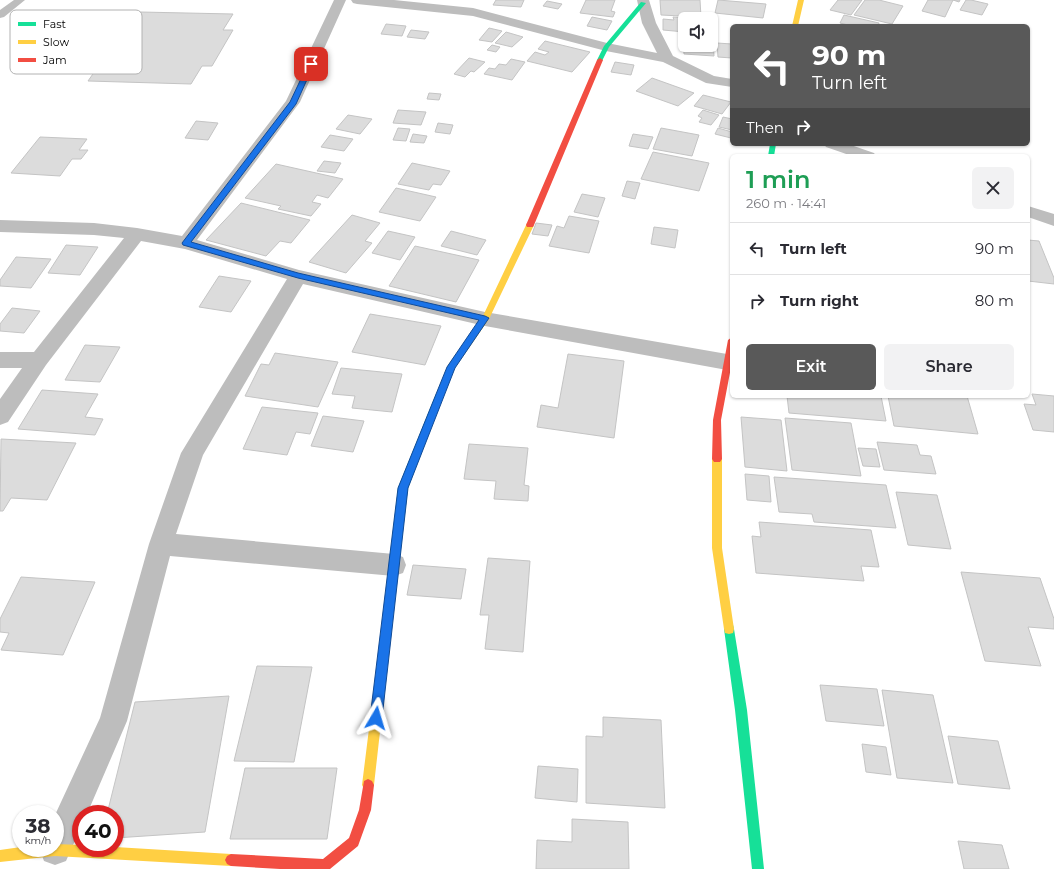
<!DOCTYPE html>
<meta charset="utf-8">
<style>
:root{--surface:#fff;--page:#f2f2f3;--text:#2b2b33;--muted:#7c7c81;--line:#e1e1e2;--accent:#595959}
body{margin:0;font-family:Montserrat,sans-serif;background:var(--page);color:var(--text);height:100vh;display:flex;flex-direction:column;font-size:15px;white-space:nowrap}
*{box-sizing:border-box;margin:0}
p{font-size:13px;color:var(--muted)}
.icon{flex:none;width:22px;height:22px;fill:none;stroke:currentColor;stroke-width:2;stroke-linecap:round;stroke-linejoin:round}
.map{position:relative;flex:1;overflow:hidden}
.drawer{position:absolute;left:730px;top:154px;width:300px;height:244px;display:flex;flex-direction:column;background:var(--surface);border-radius:6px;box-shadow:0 1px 3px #0004}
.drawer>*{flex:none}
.banner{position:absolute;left:730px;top:24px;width:300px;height:122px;border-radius:6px;box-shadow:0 1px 3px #0004;background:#595959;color:#fff;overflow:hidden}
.fabs{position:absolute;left:678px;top:12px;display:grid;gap:8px}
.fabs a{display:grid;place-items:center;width:40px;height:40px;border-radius:6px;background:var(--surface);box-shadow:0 1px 3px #0004;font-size:20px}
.speed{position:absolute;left:12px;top:805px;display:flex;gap:8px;font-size:20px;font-weight:700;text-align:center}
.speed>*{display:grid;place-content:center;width:52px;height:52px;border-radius:50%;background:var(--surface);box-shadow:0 1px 3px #0004;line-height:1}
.speed small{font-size:10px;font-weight:400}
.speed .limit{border:6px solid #d22;background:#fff;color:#111}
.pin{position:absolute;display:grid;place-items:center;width:34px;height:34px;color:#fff;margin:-17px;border-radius:8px;box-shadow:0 2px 6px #0006}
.me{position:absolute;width:44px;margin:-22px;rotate:7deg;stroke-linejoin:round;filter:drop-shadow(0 0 3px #0008)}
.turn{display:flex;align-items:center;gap:14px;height:84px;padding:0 16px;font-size:18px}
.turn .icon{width:52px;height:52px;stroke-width:2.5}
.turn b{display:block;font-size:28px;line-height:34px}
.then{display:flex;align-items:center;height:38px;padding:0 16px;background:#0003;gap:8px;font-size:15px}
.round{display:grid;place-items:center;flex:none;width:42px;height:42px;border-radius:6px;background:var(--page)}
.head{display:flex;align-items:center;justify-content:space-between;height:68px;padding:0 16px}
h1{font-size:24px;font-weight:600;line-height:30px;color:#1e9e55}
.button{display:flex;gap:8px;margin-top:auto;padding:8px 16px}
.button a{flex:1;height:46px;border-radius:6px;background:var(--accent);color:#fff;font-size:16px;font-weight:600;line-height:46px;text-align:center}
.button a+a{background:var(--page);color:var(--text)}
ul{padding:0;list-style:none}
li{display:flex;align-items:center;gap:12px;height:52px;padding:0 16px;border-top:1px solid var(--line)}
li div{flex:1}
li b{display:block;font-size:15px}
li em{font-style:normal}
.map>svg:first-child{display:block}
.building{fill:#dcdcdc;stroke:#c4c4c4}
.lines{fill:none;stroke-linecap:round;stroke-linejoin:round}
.lane{fill:#bdbdbd;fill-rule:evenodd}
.street{fill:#bdbdbd;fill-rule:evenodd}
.fast{fill:#16e098;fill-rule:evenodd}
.slow{fill:#ffcf43;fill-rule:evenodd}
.jam{fill:#f24e42;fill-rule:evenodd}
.route{fill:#1a73e8;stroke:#114b97}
.key{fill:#fff;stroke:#b2b2b2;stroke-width:1}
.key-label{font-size:11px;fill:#000}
</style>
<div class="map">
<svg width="1054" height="869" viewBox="0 0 1054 869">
<rect width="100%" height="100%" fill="#fff"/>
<path class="building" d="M496,0H524L521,7L493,5Z
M586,0H615L611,11L615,12L613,17L580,13Z
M660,0H700L701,17L661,15Z
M718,0L766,4L763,18L715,13Z
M838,0H862L851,15L830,10Z
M865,0H879L903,6L892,24L854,15Z
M928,0H960L959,2L953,0L945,17L922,11Z
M966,0H971L988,4L982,15L960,10Z
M547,1L562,4L558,9L543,6Z
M140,12L233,14L223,30H233L212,66H202L191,84L88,81L102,61L82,60L111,23L131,24Z
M844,15L879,23L878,26H852L840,23Z
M592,17L612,21L607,30L587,26Z
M673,17L701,19H685V32L663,30V19L674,20Z
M386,24L406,26L402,36L381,34Z
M489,28L502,31L492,42L479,40Z
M411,30L429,32L425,39L407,37Z
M506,32L523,37L512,47L495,43Z
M683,38L685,39V45H711V40H713L714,56L684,54Z
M545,41L590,52L572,72L527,61L535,52L545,55L549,52L538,49Z
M717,43L732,44V58L718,57Z
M492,45L500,47L496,52L487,50Z
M469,58L485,62L474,72L471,71L465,77L454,74Z
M511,59L525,62L512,80L484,74L489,68L495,69L499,64L506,65Z
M615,62L634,65L631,75L611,72Z
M652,78L694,93L678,106L636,91Z
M429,93L441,94L439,100L427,99Z
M703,95L731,102L722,114L694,106Z
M398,110L426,112L421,125L393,123Z
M703,110L719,115L711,125L699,122L702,118L698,116Z
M348,115L372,119L360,134L336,129Z
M723,117L732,119V130L719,127Z
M196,121L218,123L208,140L185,138Z
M438,123L453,125L450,134L435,132Z
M398,128L410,129L406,141L393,140Z
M661,128L699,135L692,156L653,149Z
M718,128L732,132L731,138L715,134Z
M413,134L427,136L424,143L410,142Z
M633,134L653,137L648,149L629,146Z
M330,135L353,139L344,151L321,147Z
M40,137L87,139L79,150H88L81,159H72L60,176L11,173Z
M653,152L709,163L699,191L641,179Z
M324,161L341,163L335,173L317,171Z
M412,163L450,171L441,185L433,184L429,190L398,184Z
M276,164L343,179L328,198L317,195L312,202L321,204L311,216L278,209L281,206L245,198Z
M627,181L640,183L635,199L622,196Z
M396,188L436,197L420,221L379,212Z
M582,194L605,198L598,217L574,212Z
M241,203L310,220L291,243L280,241L266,256L206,240Z
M352,215L380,223L365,241L372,243L346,273L309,262Z
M569,216L599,221L589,253L549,246L557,226L564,228Z
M536,223L552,225L548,236L532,234Z
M654,227L678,230L675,248L651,244Z
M388,231L415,237L400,260L372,253Z
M451,231L486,240L477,255L441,246Z
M1028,240L1039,241L1054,278V284L1028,281Z
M66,245L98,247L80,275L48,273Z
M415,246L479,260L456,302L389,286Z
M16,257L51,259L31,288L0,286V280Z
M219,276L251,281L231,312L199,307Z
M12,308L40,311L24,333L0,331V324Z
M370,314L441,326L425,365L352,352Z
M85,345L120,347L100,382L65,380Z
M275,353L338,362L318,407L245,396L261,364L269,365Z
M568,354L624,361L614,438L537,427L541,405L558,408Z
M341,368L402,374L392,412L352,408L355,396L332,394Z
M42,390L98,394L85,417L103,419L95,435L18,429Z
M1032,394L1054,396V432L1033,430L1024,404L1036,405Z
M787,396H881L886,421L789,413Z
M888,396H967L978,434L894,426Z
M262,407L318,413L310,434L296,432L287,455L243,449Z
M323,416L364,421L353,452L311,446Z
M741,417L781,420L787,471L745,467Z
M785,418L851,423L861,476L792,470Z
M1,439L76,443L47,500L11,498L3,511H0Z
M877,442L917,445L920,455L931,456L936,474L884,470Z
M469,444L528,448L524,485L529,486L528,501L494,499L496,481L464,479Z
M858,448L876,449L880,467L863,466Z
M745,474L769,476L771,502L747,500Z
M774,477L886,485L896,528L814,522L812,514L779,512Z
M896,492L937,495L951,549L908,545Z
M759,522L871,530L879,567L861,566L864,581L756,573L752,536L761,537Z
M488,558L530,561L523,652L485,649L489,615H480Z
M413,565L466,569L461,599L407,595Z
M961,572L1040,578L1054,619V629L1028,627L1041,666L985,661Z
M21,577L95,582L63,655L1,650L9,633L0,632V619Z
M257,666L312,667L294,762L234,761Z
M820,685L877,689L884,726L826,721Z
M882,690L933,695L953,783L897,778Z
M229,696L205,832L115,838V814H107L135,702Z
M603,717L661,720L665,808L586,803V736L603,737Z
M948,736L998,741L1010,789L958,784Z
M862,744L886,747L891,775L866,772Z
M538,766L578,769L577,802L535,798Z
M245,768H337L327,839H230Z
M572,819L628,822L629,869H536L537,840L572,842Z
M958,841L1002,845L1009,869H964Z"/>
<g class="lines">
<path class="lane" d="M14,0H25L4,17L0,18V10Z"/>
<path class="street" d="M334,0H346L300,102L197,240L299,270L485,312L727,354L732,356V368L727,370L485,326L303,284L203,455L176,534L394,554L403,557L406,565L403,573L394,576L170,556L127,721L87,814H81V827L66,861L55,865L44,861L40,850V848H55V815L100,718L149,544L181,453L287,279L185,249L141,241L46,365L8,422L0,425V399L22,368H0V352H34L124,238L94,235L0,232V220L94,223L137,228L182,236L286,101Z
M351,0H394L473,8L607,43L657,53L642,23L637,0H649L656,23L673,56L714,76L732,79V87L706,83L663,62L606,51L473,16L357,4L353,3Z
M824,144H848L874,153L876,156H852L826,147Z
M1028,206L1054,214V226L1028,217Z"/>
<path class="fast" d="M641,2L646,3L609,47L602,61H598L597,60L604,46Z
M770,144H776L774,156H768Z
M440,391L444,394L408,488L393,616L392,620L388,621L384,620L383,616L398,488L436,394Z
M729,624L733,625L734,629L747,710L764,869H752L735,710L724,629L725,625Z"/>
<path class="slow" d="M798,0H804L798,26H792Z
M527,223H533L534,225L489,319L455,368L443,396H437L436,394L448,365L482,318Z
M717,455L720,456L722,459V548L734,629L733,633L729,634L725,633L724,629L712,548V459L714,456Z
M388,611L392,612L393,616L374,785L372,789L368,791L364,789L362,785L383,616L384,612Z
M55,844L81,845V848L115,847L231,854L235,856L237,860L235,864L231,866L55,856L0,862V850L21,847L55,848Z"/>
<path class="jam" d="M600,58L603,60L534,225L533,227H527L526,225L597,60Z
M732,337V362L721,420L722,459L720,462H714L712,459L713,420L728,340Z
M368,779L372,781L374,785L371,810L358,846L330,869H280L231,866L227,864L225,860L227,856L231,854L323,859L349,838L359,810L364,781Z"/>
</g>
<path class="route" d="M311,62L314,64L296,104L191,242L298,273L485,316L489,318L455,368L408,488L382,718L380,722L376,724L372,722L370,718L398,488L447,367L479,320L298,278L183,245L182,243L290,102L308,64Z"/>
<rect x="10" y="10" width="132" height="64" rx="6" class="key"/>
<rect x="18" y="22" width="18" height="4" fill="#16e098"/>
<rect x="18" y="40" width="18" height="4" fill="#ffcf43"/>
<rect x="18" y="58" width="18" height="4" fill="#f24e42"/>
<g class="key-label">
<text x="43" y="28">Fast</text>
<text x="43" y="46">Slow</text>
<text x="43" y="64">Jam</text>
</g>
</svg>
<div class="fabs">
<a><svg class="icon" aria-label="sound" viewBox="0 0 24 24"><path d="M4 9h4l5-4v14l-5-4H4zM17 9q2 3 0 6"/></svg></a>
</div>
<div class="speed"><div>38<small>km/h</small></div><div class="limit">40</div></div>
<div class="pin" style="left:311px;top:64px;background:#d93025"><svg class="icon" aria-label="arrive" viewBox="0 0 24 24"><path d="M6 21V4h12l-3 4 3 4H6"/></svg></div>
<svg class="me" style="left:376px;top:718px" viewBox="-20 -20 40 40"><path d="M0-17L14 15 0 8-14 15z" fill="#1a73e8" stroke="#fff" stroke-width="4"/></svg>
<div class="banner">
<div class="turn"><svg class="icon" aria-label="left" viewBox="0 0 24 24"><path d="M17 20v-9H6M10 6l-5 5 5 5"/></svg><div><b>90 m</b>Turn left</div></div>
<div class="then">Then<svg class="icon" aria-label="right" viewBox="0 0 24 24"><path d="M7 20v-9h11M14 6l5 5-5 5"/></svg></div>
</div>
<section class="drawer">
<div class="head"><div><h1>1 min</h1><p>260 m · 14:41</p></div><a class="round"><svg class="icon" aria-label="close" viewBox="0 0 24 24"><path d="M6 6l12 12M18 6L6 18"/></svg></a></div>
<ul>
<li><svg class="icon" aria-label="left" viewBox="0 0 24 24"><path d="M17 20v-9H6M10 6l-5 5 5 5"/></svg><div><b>Turn left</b></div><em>90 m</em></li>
<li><svg class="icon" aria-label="right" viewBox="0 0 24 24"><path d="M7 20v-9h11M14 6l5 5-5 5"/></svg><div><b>Turn right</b></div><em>80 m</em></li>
</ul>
<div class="button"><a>Exit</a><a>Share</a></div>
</section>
</div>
